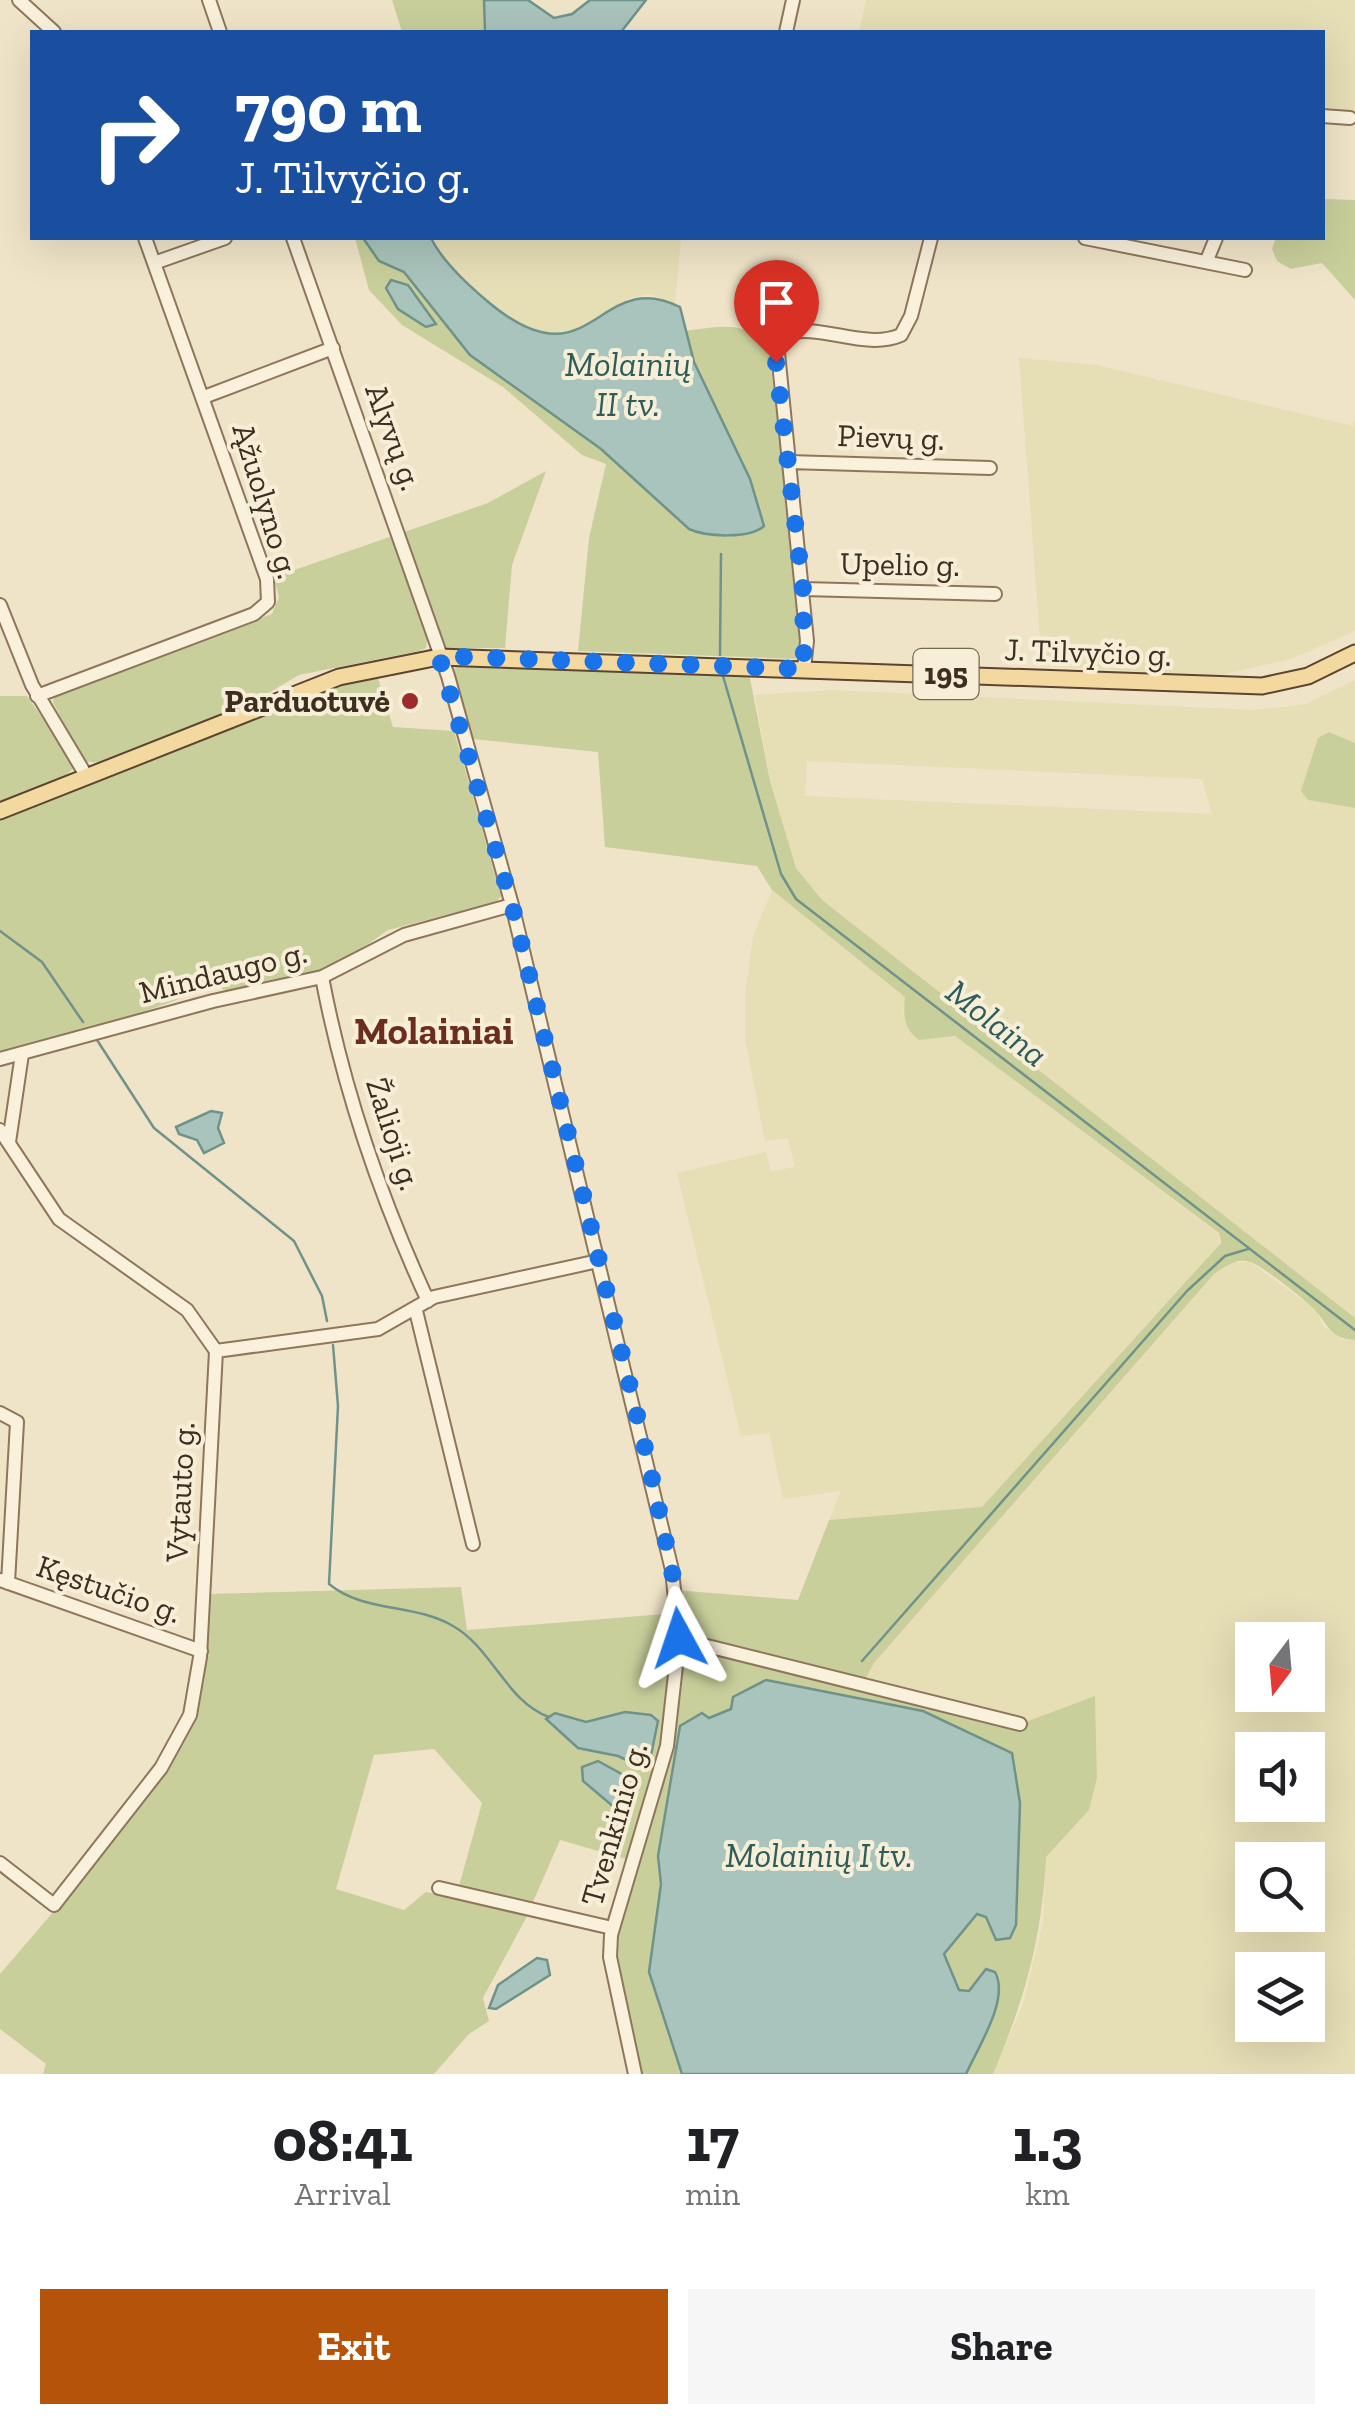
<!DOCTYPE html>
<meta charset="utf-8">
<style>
:root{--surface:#fff;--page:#f6f6f6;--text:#202124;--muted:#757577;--accent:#b45309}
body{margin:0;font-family:"Zilla Slab",serif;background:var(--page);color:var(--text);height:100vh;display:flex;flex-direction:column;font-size:38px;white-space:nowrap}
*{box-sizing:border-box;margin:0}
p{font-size:32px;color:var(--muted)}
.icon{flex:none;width:55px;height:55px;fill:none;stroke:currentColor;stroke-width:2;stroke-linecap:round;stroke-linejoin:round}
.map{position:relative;height:2074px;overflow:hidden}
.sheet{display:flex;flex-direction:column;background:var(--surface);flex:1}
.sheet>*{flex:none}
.hud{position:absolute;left:30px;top:30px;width:1295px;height:210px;border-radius:0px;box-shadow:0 10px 40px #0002;background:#1a4fa0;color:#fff;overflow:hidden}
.needle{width:65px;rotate:196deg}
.tools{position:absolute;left:1235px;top:1622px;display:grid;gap:20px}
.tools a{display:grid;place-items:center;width:90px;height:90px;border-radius:0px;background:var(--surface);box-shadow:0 10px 40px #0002;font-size:50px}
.pin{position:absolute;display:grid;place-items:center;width:85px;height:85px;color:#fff;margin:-102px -42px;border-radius:50% 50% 50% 0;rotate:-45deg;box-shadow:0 0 10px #0007}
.pin .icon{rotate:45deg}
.me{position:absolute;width:110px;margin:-55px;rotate:355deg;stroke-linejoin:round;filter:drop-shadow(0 0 8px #0008)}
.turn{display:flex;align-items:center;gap:35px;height:210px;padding:0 40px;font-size:45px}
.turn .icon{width:130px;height:130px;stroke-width:2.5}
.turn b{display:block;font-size:70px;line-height:85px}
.eta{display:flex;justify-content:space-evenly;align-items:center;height:170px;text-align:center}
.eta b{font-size:60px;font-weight:800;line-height:70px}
.primary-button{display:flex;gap:20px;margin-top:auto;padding:20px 40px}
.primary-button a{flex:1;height:115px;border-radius:0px;background:var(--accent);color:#fff;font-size:40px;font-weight:800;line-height:115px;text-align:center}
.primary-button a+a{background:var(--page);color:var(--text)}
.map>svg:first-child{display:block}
.farmland{fill:#e6deb5;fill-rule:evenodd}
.green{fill:#c9cf9b;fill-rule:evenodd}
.water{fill:#a9c4bc;stroke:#6f938a;stroke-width:2.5}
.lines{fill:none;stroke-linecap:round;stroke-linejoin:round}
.stream{stroke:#6f938a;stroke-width:2.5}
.minor-casing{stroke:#8d765c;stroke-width:16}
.major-casing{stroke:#5b4430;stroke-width:19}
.minor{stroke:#faf1dc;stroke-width:12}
.major{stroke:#f3d9a0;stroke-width:15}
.route{stroke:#1a73e8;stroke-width:18;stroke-dasharray:0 32.4}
.poi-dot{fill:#9e2a2b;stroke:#f7eed8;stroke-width:4}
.labels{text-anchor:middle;stroke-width:8;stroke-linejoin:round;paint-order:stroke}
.shield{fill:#f7eed8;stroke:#756857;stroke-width:2.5}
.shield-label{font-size:30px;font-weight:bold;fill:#3d2e20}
.street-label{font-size:32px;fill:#3d2e20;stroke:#f7eed8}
.poi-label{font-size:32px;font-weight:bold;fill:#3d2e20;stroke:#f7eed8;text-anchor:end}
.water-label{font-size:35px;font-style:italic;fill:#2f5d5a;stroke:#f7eed8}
.quarter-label{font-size:38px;font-weight:bold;fill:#6b2e1e;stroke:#f7eed8}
</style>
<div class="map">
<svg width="1355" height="2074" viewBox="0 0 1355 2074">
<rect width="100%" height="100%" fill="#f0e4c8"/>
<path class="farmland" d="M866,0H1355V114L1323,112L1322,32H859Z
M431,238H681L675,304L649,294L627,299L594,324L569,333L544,335L509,319L481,295L437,250Z
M1019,358L1097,365L1353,426L1355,419V631L1291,659L1216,676L1042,666Z
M1355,680V743L1329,732L1308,800L1355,808V1318L822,900L796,868L770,781L755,695L833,690L1255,710L1306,704ZM807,761L1202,779L1212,814L805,796Z
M772,890L906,997L903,1012L919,1040L955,1036L1219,1234L1218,1250L982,1508L829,1520L841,1491L783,1499L769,1433L741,1436L677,1173L766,1152L771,1171L795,1167L788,1138L765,1141L745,1039V996L753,937Z
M1232,1262H1250L1317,1311L1323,1326L1341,1339L1355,1340V2074H993L1023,2004L1043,1922L1046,1857L1089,1810L1097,1778L1095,1696L1020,1724L862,1686L874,1663L1214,1274ZM1252,1640H1308V1695H1252ZM1252,1750H1308V1805H1252ZM1252,1860H1308V1915H1252ZM1252,1970H1308V2025H1252Z"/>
<path class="green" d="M392,0H484L485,32H402Z
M1323,199L1355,200V300L1322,263L1291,269L1277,261L1272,249L1276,238H1322Z
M355,238H363L378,261L404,272L470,355L601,449L698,533L758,532L684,331C719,327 740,320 768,343L803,641L796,659L578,651L589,538L606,464L582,455L503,387L402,325L369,290Z
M546,471L512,565L505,648H444L428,633L426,648L419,651L299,675L248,705L101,763L82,761L53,702L54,696L272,614L279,597L274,577L488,503Z
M464,663L749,673L770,781L796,868L822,900L1355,1318V1340C1328,1338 1330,1326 1314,1309C1304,1299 1263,1266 1250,1262C1236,1257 1225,1267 1214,1274L874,1663L862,1685L1020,1724L1095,1696L1097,1778L1089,1810L1046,1857C1042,1939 1025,1998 993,2074H966L999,1997L958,1990L944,1954L977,1914L986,1917L1012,1753L923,1711L767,1680L722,1715L680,1726L658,1856L661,1884L649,1972L682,2074H635L607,1959V1919L626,1859L560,1840L525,1920L483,1998L489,2021L469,2034L434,2074H43L46,2064L0,2029V1974L54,1911L184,1740L194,1712L208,1594L461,1587L467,1630L676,1613L674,1590L798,1600L829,1520L982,1507L1221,1243L1219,1233L955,1036L919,1040C904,1029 903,1015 905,997L772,890L757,866L605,847L598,752L473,739L452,678L455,668ZM434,1749L482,1803L456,1897L426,1892L404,1910L336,1889L374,1755Z
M376,672L393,727L454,731L501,896L496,902L388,930L322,977L225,990L216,986L98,1028L0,1053V818Z
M0,696H27L76,766L63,778L0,804Z
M1329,732L1355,743V808L1308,800L1301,791L1318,738Z"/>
<path class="water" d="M484,0H528L554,18L572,14L590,0H646L621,32H485Z
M363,238H431C442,261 467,284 487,301C592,390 597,265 680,307L694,362L750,479L764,526C750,539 706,537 689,529L601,449L470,355L404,272L379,261Z
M391,280L408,285L436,324L426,327L398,309L386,288Z
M211,1111L222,1113L218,1128L224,1143L204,1153L197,1140L179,1134L176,1127Z
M766,1680L923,1711L1012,1753L1020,1803L1016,1925L1010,1938L996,1940L986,1917L977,1914L944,1954L959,1990L969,1991L986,1969L995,1972C1010,1999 978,2047 966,2074H682L649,1972L661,1884L658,1856L680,1726L702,1713L709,1718L731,1709L733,1697Z
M625,1712L651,1715L658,1721L648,1770L618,1756L578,1748L546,1719L555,1713L586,1722Z
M598,1761L638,1783L631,1807L615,1808L583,1781L582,1767Z
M537,1958L547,1960L550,1975L496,2009L489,2008L498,1985Z"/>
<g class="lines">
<path class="stream" d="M720,655L721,554
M723,676L781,874L796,899L1355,1330
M0,931L42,962L83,1022
M97,1040L154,1128L294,1241L322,1296L327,1321
M333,1345L338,1406L329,1584C364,1613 414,1603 453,1626C492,1648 506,1701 549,1717
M862,1661L1187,1291L1225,1256L1248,1249"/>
<defs>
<path id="minor" d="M19,0L54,32
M209,0L220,32
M786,32L793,0
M1322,116L1350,118
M293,238L448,676L512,905L672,1570L679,1639L667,1746L611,1935L610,1957L635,2074
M1085,238L1245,270
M1207,260L1216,238
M154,263L225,238
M204,397L333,348
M789,462L990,468
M803,589L995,594
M0,605L32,685L87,777
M804,669L807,641L777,343L783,334C820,322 864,351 901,335L911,316L931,238
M37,696L254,614L268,602L267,579L145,238
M322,977C343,1088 381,1199 428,1301
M0,1059L213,1001L322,977L404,935L512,905
M0,1130L59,1219L187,1310L216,1351L200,1657L190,1715L161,1768L54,1905L0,1863
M9,1142L22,1054
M416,1311L473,1544
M216,1351L378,1329L434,1297L598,1261
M0,1413L17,1422L8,1583
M0,1580L201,1651
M679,1639L1020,1724
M439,1888L612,1928"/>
<path id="major" d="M0,811L339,677L439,657L1262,686L1308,676L1355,653"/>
</defs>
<use href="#minor" class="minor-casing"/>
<use href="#major" class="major-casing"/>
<use href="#minor" class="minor"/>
<use href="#major" class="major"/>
</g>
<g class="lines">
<path class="route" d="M679,1638L672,1570L647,1456L512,905L439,656L804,669L803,589L776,362"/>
</g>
<circle class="poi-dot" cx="410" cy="701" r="10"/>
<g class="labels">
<rect class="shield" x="913.5" y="649" width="65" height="50" rx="8"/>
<g class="shield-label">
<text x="946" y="684">195</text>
</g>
<g class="street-label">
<text transform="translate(394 437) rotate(70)" y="11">Alyvų g.</text>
<text transform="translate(891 437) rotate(2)" y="11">Pievų g.</text>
<text transform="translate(266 501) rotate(73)" y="11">Ąžuolyno g.</text>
<text transform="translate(900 564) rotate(1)" y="11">Upelio g.</text>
<text transform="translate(1088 652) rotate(2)" y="11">J. Tilvyčio g.</text>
<text transform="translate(223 972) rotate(-14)" y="11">Mindaugo g.</text>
<text transform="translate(394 1134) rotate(72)" y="11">Žalioji g.</text>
<text transform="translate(180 1492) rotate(-87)" y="11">Vytauto g.</text>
<text transform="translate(109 1589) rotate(19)" y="11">Kęstučio g.</text>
<text transform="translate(614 1824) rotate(-74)" y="11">Tvenkinio g.</text>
</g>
<g class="poi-label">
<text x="390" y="712">Parduotuvė</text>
</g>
<g class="water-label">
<text x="628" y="376">Molainių<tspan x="628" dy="40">II tv.</tspan></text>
<text transform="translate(997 1023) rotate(38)" y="12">Molaina</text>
<text x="819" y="1867">Molainių I tv.</text>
</g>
<g class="quarter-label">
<text x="434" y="1044">Molainiai</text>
</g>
</g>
</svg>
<div class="tools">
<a><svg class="needle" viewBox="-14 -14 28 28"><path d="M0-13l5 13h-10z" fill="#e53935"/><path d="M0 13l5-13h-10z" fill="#757577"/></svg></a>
<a><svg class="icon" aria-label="sound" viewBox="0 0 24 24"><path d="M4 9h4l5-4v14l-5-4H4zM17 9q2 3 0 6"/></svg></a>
<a><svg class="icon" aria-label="search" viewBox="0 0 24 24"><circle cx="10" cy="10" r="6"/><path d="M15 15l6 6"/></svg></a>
<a><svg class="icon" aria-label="layers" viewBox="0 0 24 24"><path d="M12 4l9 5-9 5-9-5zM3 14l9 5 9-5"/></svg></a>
</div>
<div class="pin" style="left:776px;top:362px;background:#d93025"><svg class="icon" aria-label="arrive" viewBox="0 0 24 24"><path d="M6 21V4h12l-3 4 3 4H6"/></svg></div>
<svg class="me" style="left:679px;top:1638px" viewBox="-20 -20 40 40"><path d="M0-17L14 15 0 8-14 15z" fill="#1a73e8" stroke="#fff" stroke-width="4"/></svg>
<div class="hud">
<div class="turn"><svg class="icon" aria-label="right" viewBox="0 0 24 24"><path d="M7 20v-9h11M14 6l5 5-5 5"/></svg><div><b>790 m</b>J. Tilvyčio g.</div></div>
</div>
</div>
<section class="sheet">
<div class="eta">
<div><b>08:41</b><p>Arrival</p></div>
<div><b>17</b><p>min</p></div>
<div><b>1.3</b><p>km</p></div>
</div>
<div class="primary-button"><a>Exit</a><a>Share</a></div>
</section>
